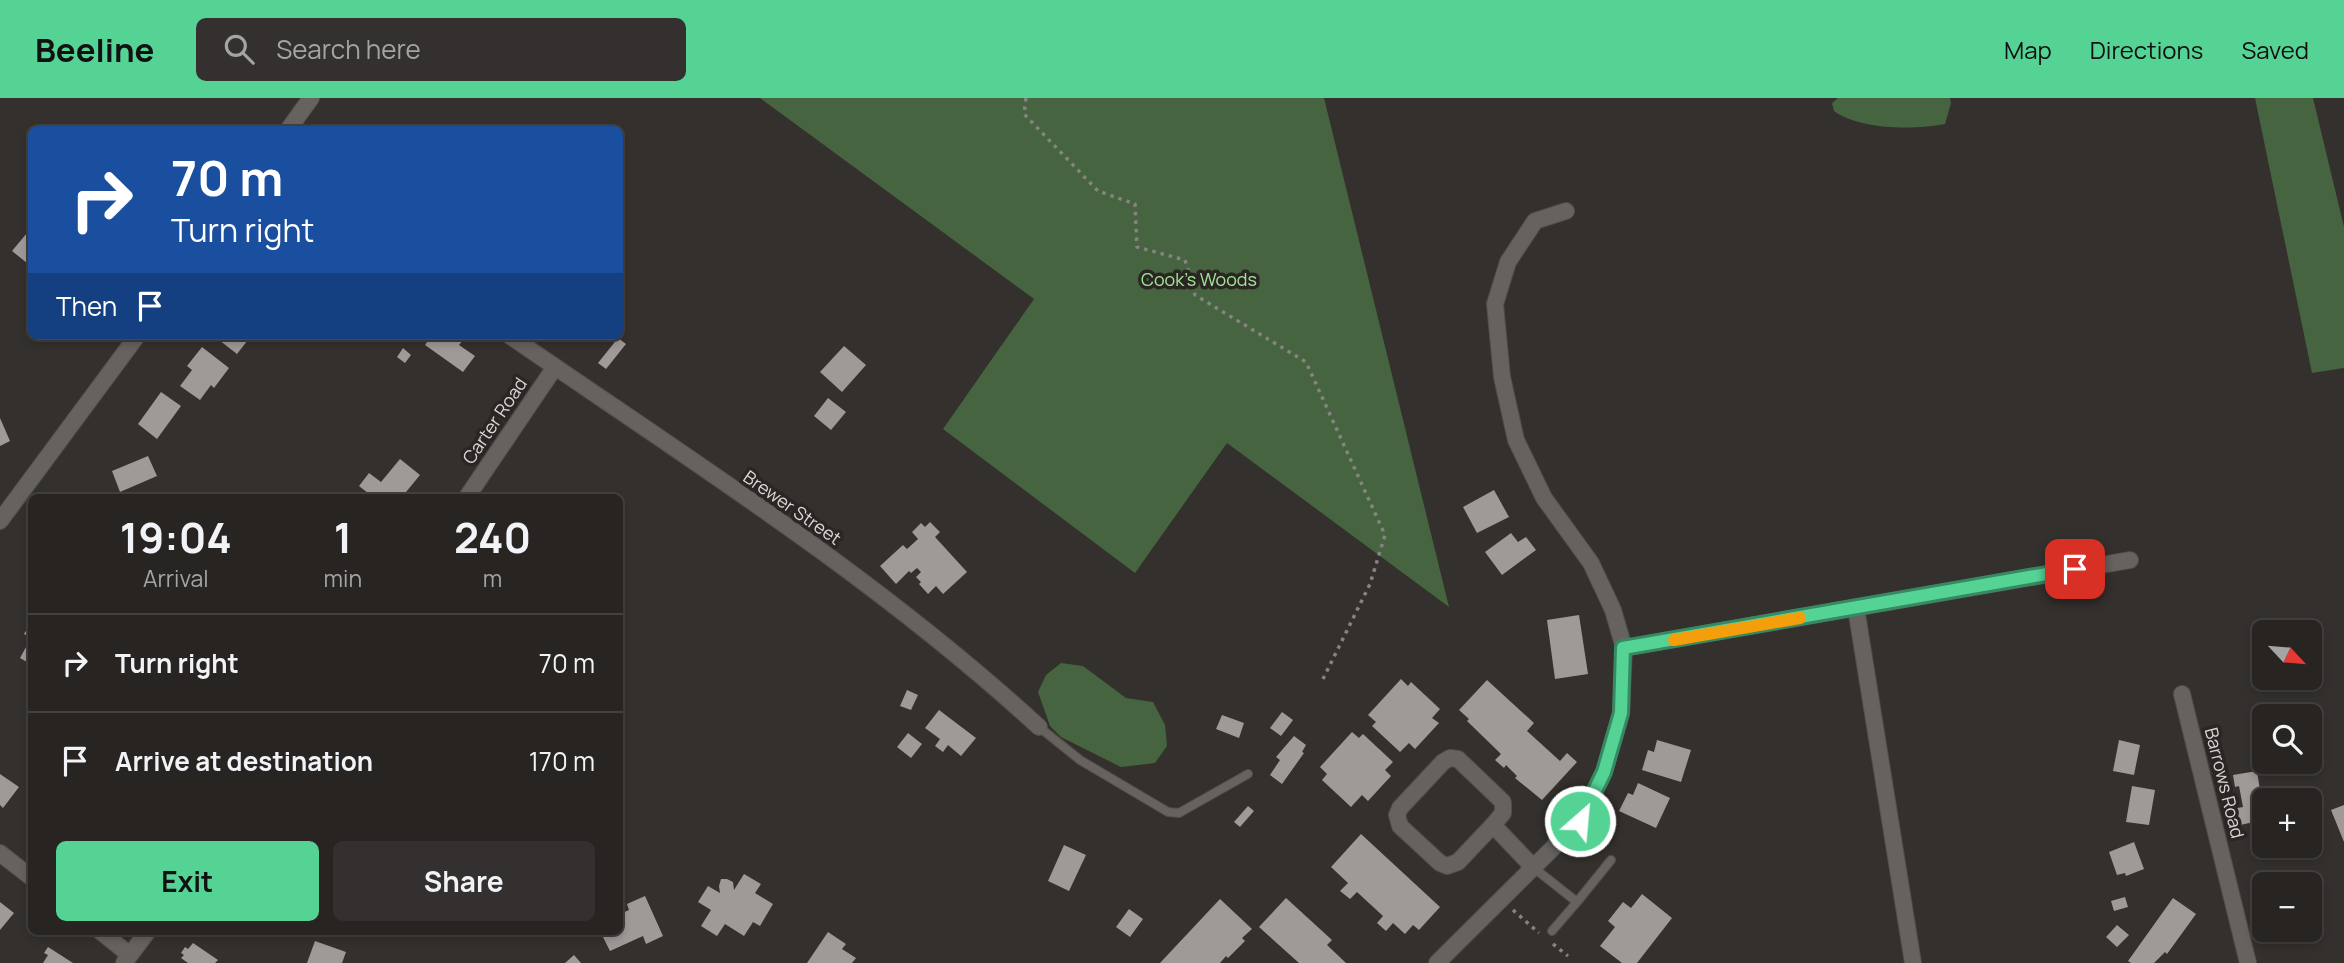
<!DOCTYPE html>
<meta charset="utf-8">
<style>
:root{--surface:#272422;--page:#33302f;--text:#f1f3f6;--muted:#a4a4a5;--line:#434140;--accent:#54d395}
body{margin:0;font-family:Manrope,sans-serif;background:var(--page);color:var(--text);height:100vh;display:flex;flex-direction:column;font-size:26px;white-space:nowrap}
*{box-sizing:border-box;margin:0}
p{font-size:23px;color:var(--muted)}
.icon{flex:none;width:38px;height:38px;fill:none;stroke:currentColor;stroke-width:2;stroke-linecap:round;stroke-linejoin:round}
.map{position:relative;flex:1;overflow:hidden}
.panel{position:absolute;left:28px;top:396px;width:595px;height:441px;display:flex;flex-direction:column;background:var(--surface);border-radius:10px;box-shadow:0 4px 10px #0003,0 0 0 2px var(--line)}
.panel>*{flex:none}
.banner{position:absolute;left:28px;top:28px;width:595px;height:214px;border-radius:10px;box-shadow:0 4px 10px #0003,0 0 0 2px var(--line);background:#1a4fa0;color:#fff;overflow:hidden}
.needle{width:46px;rotate:116deg}
.controls{position:absolute;left:2252px;top:522px;display:grid;gap:14px}
.controls a{display:grid;place-items:center;width:70px;height:70px;border-radius:10px;background:var(--surface);box-shadow:0 4px 10px #0003,0 0 0 2px var(--line);font-size:35px}
.pin{position:absolute;display:grid;place-items:center;width:60px;height:60px;color:#fff;margin:-30px;border-radius:14px;box-shadow:0 4px 10px #0006}
.me{position:absolute;width:77px;margin:-38px;rotate:27deg;stroke-linejoin:round;filter:drop-shadow(0 0 5px #0008)}
.turn{display:flex;align-items:center;gap:24px;height:147px;padding:0 28px;font-size:32px}
.turn .icon{width:91px;height:91px;stroke-width:2.5}
.turn b{display:block;font-size:49px;line-height:60px}
.then{display:flex;align-items:center;height:66px;padding:0 28px;background:#0003;gap:14px;font-size:26px}
.eta{display:flex;justify-content:space-evenly;align-items:center;height:119px;text-align:center}
.eta b{font-size:42px;font-weight:700;line-height:49px}
.primary-button{display:flex;gap:14px;margin-top:auto;padding:14px 28px}
.primary-button a{flex:1;height:80px;border-radius:10px;background:var(--accent);color:#111;font-size:28px;font-weight:700;line-height:80px;text-align:center}
.primary-button a+a{background:var(--page);color:var(--text)}
ul{padding:0;list-style:none}
li{display:flex;align-items:center;gap:21px;height:98px;padding:0 28px;border-top:2px solid var(--line)}
li div{flex:1}
li b{display:block;font-size:26px}
li em{font-style:normal}
header{display:flex;align-items:center;gap:42px;box-sizing:border-box;height:98px;padding:0 35px;background:var(--accent);color:#111}
header strong{font-size:33px}
nav{display:flex;gap:38px;margin-inline-start:auto;font-size:24px}
.search{width:490px;height:63px;background:var(--page);display:flex;align-items:center;gap:18px;box-sizing:border-box;padding:0 24px;border-radius:10px;color:var(--muted);font-size:26px}
.map>svg:first-child{display:block}
.green{fill:#46643f}
.building{fill:#9f9a97}
.lines{fill:none;stroke-linecap:round;stroke-linejoin:round}
.service-casing{stroke:#514d4b;stroke-width:10}
.minor-casing{stroke:#514d4b;stroke-width:18}
.path{stroke:#868381;stroke-width:3.5;stroke-dasharray:3.5 5;stroke-linecap:butt}
.service{stroke:#66625e;stroke-width:8}
.minor{stroke:#66625e;stroke-width:16}
.route-casing{stroke:#378961;stroke-width:18}
.route{stroke:#54d395;stroke-width:12}
.slow{stroke:#f59e0b;stroke-width:12}
.labels{text-anchor:middle;stroke-width:7;stroke-linejoin:round;paint-order:stroke}
.park-label{font-size:18px;fill:#a2e494;stroke:#2a2624}
.street-label{font-size:18px;fill:#d9d6d5;stroke:#2a2624}
</style>
<header>
<strong>Beeline</strong>
<div class="search"><svg class="icon" aria-label="search" viewBox="0 0 24 24"><circle cx="10" cy="10" r="6"/><path d="M15 15l6 6"/></svg>Search here</div>
<nav><a>Map</a><a>Directions</a><a>Saved</a></nav>
</header>
<div class="map">
<svg width="2344" height="865" viewBox="0 0 2344 865">
<rect width="100%" height="100%" fill="#34302d"/>
<path class="green" d="M760,0H1324L1449,509L1227,345L1135,475L943,331L1034,201Z
M1838,0H1950L1951,5L1945,26C1915,32 1860,32 1834,13L1832,5Z
M2255,0H2313L2344,129V270L2312,275Z
M1061,565L1083,568L1126,600L1153,604L1165,627L1167,648L1155,665L1121,669L1061,639L1050,628L1038,594L1046,577Z"/>
<path class="building" d="M32,129V169L12,153Z
M222,238H251L237,256L219,242Z
M431,238H457L463,242L459,247L475,258L463,274L425,247Z
M618,240L626,246L606,271L598,265Z
M844,248L866,267L842,294L820,274Z
M202,249L229,270L214,290L211,287L200,302L180,288L192,272L187,268Z
M403,250L411,257L405,265L397,259Z
M161,294L181,308L157,341L138,326Z
M828,300L846,314L831,332L814,318Z
M0,320L10,343L0,348Z
M148,358L157,378L120,394L112,373Z
M400,361L420,377L402,399H396L392,395L389,399H373L359,388L369,375L381,384Z
M1494,392L1509,419L1477,435L1463,409Z
M930,424L940,434L935,439L967,474L943,496L936,488L928,496L919,486L921,484L916,479L921,474L917,470L911,475L909,473L896,486L880,468L903,447L907,451L918,441L912,434L921,425L925,429Z
M1511,435L1518,444L1526,439L1536,452L1502,477L1485,454Z
M1579,517L1588,576L1555,581L1547,522Z
M32,523V567L20,560L31,540L24,536Z
M1401,581L1408,588L1411,584L1440,611L1432,620L1439,625L1415,651L1409,645L1400,654L1372,628L1376,624L1368,617Z
M1487,582L1534,625L1527,633L1560,663L1567,655L1577,664L1542,702L1515,680L1517,678L1506,667L1504,670L1495,662L1501,656L1467,623L1469,621L1459,612Z
M907,592L918,597L911,612L900,608Z
M939,612L976,640L961,658L948,647L943,654L935,648L940,641L925,630Z
M1282,614L1293,622L1281,638L1270,630Z
M1222,617L1244,625L1239,640L1216,631Z
M1352,634L1359,640L1363,636L1393,664L1385,672L1391,678L1368,703L1362,697L1351,709L1322,682L1327,676L1320,669Z
M908,635L922,646L911,660L897,649Z
M1294,638L1306,647L1302,654L1304,655L1282,686L1270,677L1280,662L1276,659Z
M1657,642L1691,652L1681,684L1642,672L1648,652L1654,654Z
M2119,642L2140,647L2134,677L2113,673Z
M2257,673L2262,705H2264V722L2235,728L2232,711L2243,709L2239,688L2235,689L2233,677Z
M0,676L19,689L3,710L0,707Z
M1638,685L1670,700L1656,730L1619,713L1628,695L1633,697Z
M2132,688L2155,692L2149,727L2126,724Z
M2344,707V744L2331,712Z
M1248,708L1254,713L1240,729L1234,724Z
M1361,736L1440,809L1419,832L1413,827L1405,836L1393,825L1386,833L1377,825L1383,818L1357,794L1350,801L1340,793L1348,785L1331,769Z
M2134,744L2144,771L2126,778L2125,775L2117,777L2109,754Z
M1064,747L1086,757L1069,793L1048,783Z
M744,776L761,786L755,795L773,806L760,828L753,824L744,838L725,826L717,838L701,828L711,812L698,804L708,788L720,795L719,788L721,781H727L733,784L734,792Z
M1642,796L1672,820L1637,865H1622L1600,848L1615,829L1608,823L1623,804L1631,810Z
M645,798L663,838L646,846L643,838L610,853L600,833H620V816L629,812L627,806Z
M2125,799L2128,809L2114,813L2111,803Z
M1286,800L1332,842L1327,847L1346,865H1299L1259,829Z
M2173,800L2196,816L2167,856L2165,854L2154,865H2131L2128,863Z
M1220,801L1252,831L1242,840L1245,843L1228,860L1226,858L1220,865H1160Z
M0,804L14,815L0,832Z
M1129,811L1143,821L1130,839L1116,829Z
M2117,827L2129,837L2117,849L2106,839Z
M828,834L846,846L842,851L856,860L852,865H807Z
M315,843L346,854L342,865H307Z
M193,845L218,862L215,865H188L181,860L184,857L181,855L185,849L188,851Z
M48,849L73,865H43L48,857L44,855Z
M574,857L581,865H565Z"/>
<g class="lines">
<defs>
<path id="service" d="M1039,629L1080,662L1168,714L1179,715L1248,676
M1534,770L1577,804L1611,762
M1552,833L1577,804"/>
<path id="minor" d="M288,32L311,0
M510,238C690,362 877,480 1039,629
M467,399L555,269
M0,423L137,238
M1856,510L1913,865
M1624,550L2130,462
M2182,596L2248,865
M1493,727L1458,764L1447,768L1440,765L1400,728L1397,717L1400,710L1443,664L1450,660L1458,661L1503,704V715L1493,727L1534,770
M0,755L32,780
M100,833L130,857
M124,865L148,833
M1437,865L1580,723L1604,674L1621,615L1624,550L1613,512L1591,465L1544,400L1516,342L1502,279L1495,206L1508,164L1535,123L1566,113"/>
</defs>
<use href="#service" class="service-casing"/>
<use href="#minor" class="minor-casing"/>
<path class="path" d="M1026,0L1024,16L1098,93L1135,106L1137,149L1185,162L1195,197L1306,264L1385,437L1370,486L1323,581
M1513,812L1539,835
M1553,846L1568,858"/>
<use href="#service" class="service"/>
<use href="#minor" class="minor"/>
</g>
<g class="lines">
<defs>
<path id="route" d="M1580,723L1604,674L1621,615L1623,550L2075,471"/>
</defs>
<use href="#route" class="route-casing"/>
<use href="#route" class="route"/>
<path class="slow" d="M1674,542L1800,520"/>
</g>
<g class="labels">
<g class="park-label">
<text x="1199" y="188">Cook's Woods</text>
</g>
<g class="street-label">
<text transform="translate(495 323) rotate(-56)" y="6">Carter Road</text>
<text transform="translate(792 410) rotate(35)" y="6">Brewer Street</text>
<text transform="translate(2224 685) rotate(76)" y="6">Barrows Road</text>
</g>
</g>
</svg>
<div class="controls">
<a><svg class="needle" viewBox="-14 -14 28 28"><path d="M0-13l5 13h-10z" fill="#e53935"/><path d="M0 13l5-13h-10z" fill="#a4a4a5"/></svg></a>
<a><svg class="icon" aria-label="search" viewBox="0 0 24 24"><circle cx="10" cy="10" r="6"/><path d="M15 15l6 6"/></svg></a>
<a>+</a>
<a>−</a>
</div>
<div class="pin" style="left:2075px;top:471px;background:#d93025"><svg class="icon" aria-label="arrive" viewBox="0 0 24 24"><path d="M6 21V4h12l-3 4 3 4H6"/></svg></div>
<svg class="me" style="left:1580px;top:723px" viewBox="-20 -20 40 40"><circle r="17" fill="#54d395" stroke="#fff" stroke-width="3"/><path d="M0-11L8 9 0 5-8 9z" fill="#fff"/></svg>
<div class="banner">
<div class="turn"><svg class="icon" aria-label="right" viewBox="0 0 24 24"><path d="M7 20v-9h11M14 6l5 5-5 5"/></svg><div><b>70 m</b>Turn right</div></div>
<div class="then">Then<svg class="icon" aria-label="arrive" viewBox="0 0 24 24"><path d="M6 21V4h12l-3 4 3 4H6"/></svg></div>
</div>
<section class="panel">
<div class="eta">
<div><b>19:04</b><p>Arrival</p></div>
<div><b>1</b><p>min</p></div>
<div><b>240</b><p>m</p></div>
</div>
<ul>
<li><svg class="icon" aria-label="right" viewBox="0 0 24 24"><path d="M7 20v-9h11M14 6l5 5-5 5"/></svg><div><b>Turn right</b></div><em>70 m</em></li>
<li><svg class="icon" aria-label="arrive" viewBox="0 0 24 24"><path d="M6 21V4h12l-3 4 3 4H6"/></svg><div><b>Arrive at destination</b></div><em>170 m</em></li>
</ul>
<div class="primary-button"><a>Exit</a><a>Share</a></div>
</section>
</div>
